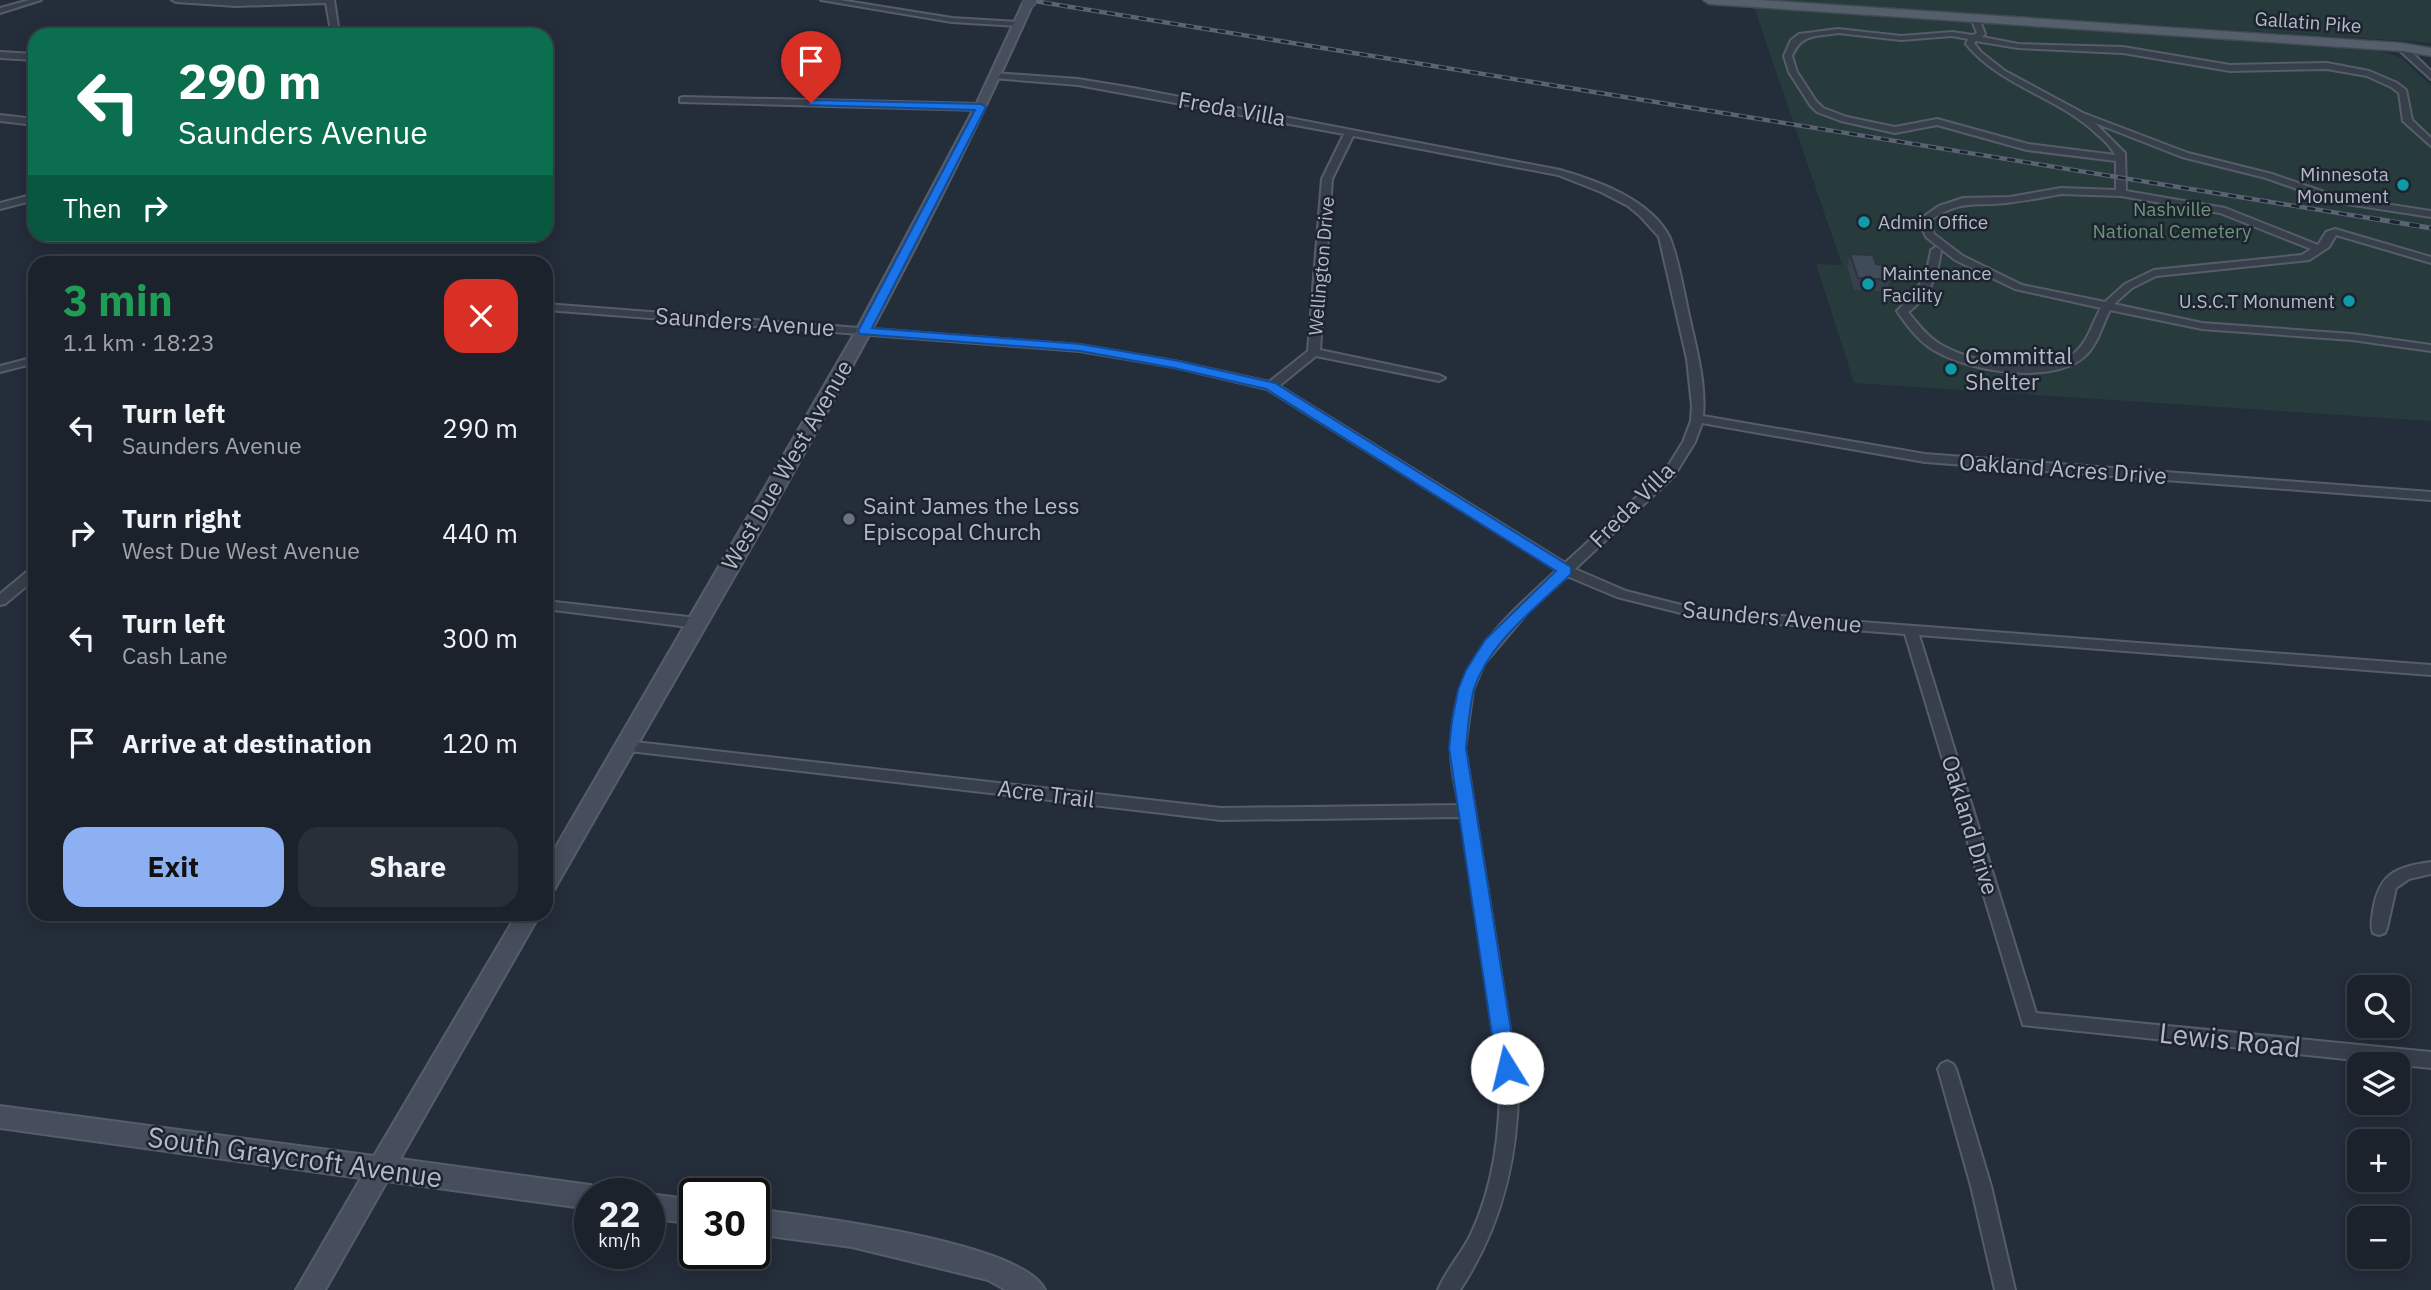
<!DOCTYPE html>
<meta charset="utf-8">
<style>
:root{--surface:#1b222c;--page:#282f38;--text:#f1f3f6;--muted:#a0a4a9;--line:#393f48;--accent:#8cb0f2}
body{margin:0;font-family:"IBM Plex Sans",sans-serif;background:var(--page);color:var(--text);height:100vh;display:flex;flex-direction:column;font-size:26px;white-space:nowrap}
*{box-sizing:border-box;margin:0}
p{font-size:23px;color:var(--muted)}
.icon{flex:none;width:38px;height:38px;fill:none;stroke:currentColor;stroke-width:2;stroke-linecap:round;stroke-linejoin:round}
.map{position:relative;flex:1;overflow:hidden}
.panel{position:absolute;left:28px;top:256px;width:525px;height:665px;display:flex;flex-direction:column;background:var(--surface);border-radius:21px;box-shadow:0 4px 18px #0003,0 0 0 2px var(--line)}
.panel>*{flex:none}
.banner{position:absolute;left:28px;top:28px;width:525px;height:214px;border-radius:21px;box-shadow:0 4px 18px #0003,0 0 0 2px var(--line);background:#0b6e4f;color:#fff;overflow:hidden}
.tools{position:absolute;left:2347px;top:975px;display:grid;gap:14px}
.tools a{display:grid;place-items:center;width:63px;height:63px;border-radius:14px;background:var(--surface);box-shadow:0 4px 18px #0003,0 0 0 2px var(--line);font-size:35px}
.speed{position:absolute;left:574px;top:1178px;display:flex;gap:14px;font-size:35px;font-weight:700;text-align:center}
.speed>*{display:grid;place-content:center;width:91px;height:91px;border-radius:50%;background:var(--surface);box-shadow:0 4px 18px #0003,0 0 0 2px var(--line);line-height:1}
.speed small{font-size:18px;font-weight:400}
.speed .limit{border:4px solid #111;border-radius:10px;background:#fff;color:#111}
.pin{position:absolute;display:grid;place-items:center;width:60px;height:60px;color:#fff;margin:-72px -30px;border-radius:50% 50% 50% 0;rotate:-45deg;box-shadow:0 0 7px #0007}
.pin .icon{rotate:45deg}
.me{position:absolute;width:77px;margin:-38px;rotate:351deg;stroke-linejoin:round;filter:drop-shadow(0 0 5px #0008)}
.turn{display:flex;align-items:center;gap:24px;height:147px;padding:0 35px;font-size:32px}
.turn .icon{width:91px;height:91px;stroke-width:2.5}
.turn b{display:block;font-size:49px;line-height:60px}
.then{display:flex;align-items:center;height:66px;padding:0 35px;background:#0003;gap:14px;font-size:26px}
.round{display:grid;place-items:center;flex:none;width:74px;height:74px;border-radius:21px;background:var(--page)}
.head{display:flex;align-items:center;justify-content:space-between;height:119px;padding:0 35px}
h1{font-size:42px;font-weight:700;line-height:52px;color:#1e9e55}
.action{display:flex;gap:14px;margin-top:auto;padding:14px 35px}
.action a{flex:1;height:80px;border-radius:21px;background:var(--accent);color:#111;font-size:28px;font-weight:700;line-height:80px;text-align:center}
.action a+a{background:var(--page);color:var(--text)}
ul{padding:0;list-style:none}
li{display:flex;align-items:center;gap:21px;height:105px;padding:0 35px}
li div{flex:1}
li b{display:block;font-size:26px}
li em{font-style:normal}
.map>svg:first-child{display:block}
.green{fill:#273a3c}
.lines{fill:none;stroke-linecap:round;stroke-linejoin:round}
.minor-casing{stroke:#565d68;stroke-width:4}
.secondary-casing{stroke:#565d68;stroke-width:4}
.primary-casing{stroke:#414853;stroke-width:3}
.minor{fill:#373f4b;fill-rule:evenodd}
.secondary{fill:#464e5d;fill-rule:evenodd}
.primary{fill:#555e6b;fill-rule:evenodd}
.rail-far1-casing{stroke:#5a6371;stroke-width:4.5}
.rail-casing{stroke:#5a6371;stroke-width:5}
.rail-far1{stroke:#1d242f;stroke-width:2.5;stroke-dasharray:8;stroke-linecap:butt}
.rail{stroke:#1d242f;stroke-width:3.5;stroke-dasharray:10;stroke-linecap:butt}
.secondary-bridge-casing{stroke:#565d68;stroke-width:15;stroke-linecap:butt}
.secondary-bridge{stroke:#464e5d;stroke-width:12}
.wall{fill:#37404d}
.building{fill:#404b59;stroke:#2d343e;stroke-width:2}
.route{fill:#1a73e8;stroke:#114b97;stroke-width:2}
.culture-dot{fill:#0f9aa8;stroke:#1d242f;stroke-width:2.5}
.worship-dot{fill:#6b7280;stroke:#1d242f;stroke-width:2.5}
.labels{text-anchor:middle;stroke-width:5;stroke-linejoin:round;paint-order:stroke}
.far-street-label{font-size:19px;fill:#b3bac6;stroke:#1d242f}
.far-poi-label{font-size:19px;fill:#b3bac6;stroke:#1d242f;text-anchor:end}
.far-park-label{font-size:19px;fill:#6b9676;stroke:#1d242f}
.street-label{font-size:23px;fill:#b3bac6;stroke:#1d242f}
.poi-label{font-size:23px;fill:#b3bac6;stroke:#1d242f;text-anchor:start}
.near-street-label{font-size:28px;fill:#b3bac6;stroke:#1d242f}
</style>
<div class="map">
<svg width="2431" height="1290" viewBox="0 0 2431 1290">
<rect width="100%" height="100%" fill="#242d3a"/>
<path class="green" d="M1766,0H2431V43L2390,40Z
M1754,7L2370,48L2402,58L2431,86V421L1854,383L1816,264L1842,265Z"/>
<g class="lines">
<defs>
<path id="minor" d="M29,0H41L0,13V8Z
M172,0H334L338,26L334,35H326L330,26L326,3L236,6L176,2Z
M821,0H840L952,18L1019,22L1023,24L1019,26L952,22Z
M1975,16L1979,18L1985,34L1982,37L2018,44L2123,47L2230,65L2327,63L2369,71L2397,83L2406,90L2412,120L2431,138V146L2403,121L2399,93L2391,87L2367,76L2327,69L2230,71L2123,53L2018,48L1976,41L1974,43L1981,52L2005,71L2083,113L2188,153L2272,174L2339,197L2431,211V217L2334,202L2266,178L2182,157L2095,123L2125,153L2126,191L2225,208L2318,245L2326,232L2335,229L2431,257V263L2336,235L2329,247L2309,260L2156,276L2132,288L2114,304L2202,323L2352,334L2431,345V351L2352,340L2202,329L2110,310C2102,325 2098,345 2084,357C2050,386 1963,371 1929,347C1916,338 1906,324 1897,311C1917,291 1927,280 1931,250L1936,247L1941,250C1938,274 1929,298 1908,312C1917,323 1926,335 1938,343C1970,363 2041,377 2073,354C2088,343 2092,323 2101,308L2015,289L1955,260L1926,237L1919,220L1939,206L1963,198L2010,197L2061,188L2116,190V161L2027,150L1937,125L1895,133L1841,121L1817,112L1810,105L1789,72L1784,56L1791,40L1799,34L1838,29L1901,36L1952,32L1973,35L1977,33L1971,18ZM1838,33L1901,40L1952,36L1968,39L1966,44C2001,87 2059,97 2098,135C2105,141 2112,148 2115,155L2028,144L1937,119L1895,127L1847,117L1823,108L1816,101L1797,72L1792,56C1802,33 1815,37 1838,33ZM2061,194L2121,196L2220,213L2311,249L2302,255L2154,270L2125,284L2105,302L2022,285L1963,256L1934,234L1929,221C1965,197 1975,208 2013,202C2029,200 2045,197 2061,194Z
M2398,45H2404L2431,71V79L2398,49Z
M0,52L35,54V60L0,58Z
M995,73L1078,79L1133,88L1560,170C1598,181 1649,199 1669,236C1678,255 1685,298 1690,320C1697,351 1706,385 1703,416L1925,454L2431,492V500L1925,462L1702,423L1695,442L1674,476L1575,569L1626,591L1701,610L2431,665V675L1919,635L2036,1013L2431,1052V1068L2023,1025L1905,634L1701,618L1617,597L1567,576L1528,612L1484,664L1473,690L1465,748L1518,1080C1519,1157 1502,1226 1460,1290H1438C1446,1270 1462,1253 1471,1234C1494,1185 1500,1133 1500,1080L1461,817L1221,820L621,750L619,746L621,742L626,741L1221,808L1459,805C1456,787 1450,766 1451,747C1453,660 1498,625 1557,570L1267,389L1174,367L1080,351L546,310V304L1080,345L1174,361L1269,382L1308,351L1322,179L1344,134L1078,85L992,78L991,76ZM1353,136L1558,175L1601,192L1628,206L1640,216L1659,237L1687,359L1692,406L1691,421L1683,442L1665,471L1565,563L1279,386L1316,356L1439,381L1445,378L1439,375L1320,350L1332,179Z
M683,97L981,104L985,107L981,110L680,102V98Z
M0,115L35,119V125L0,121Z
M35,194V200L0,209V203Z
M35,357V363L0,372V366Z
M35,568V579L5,604L0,605V594L30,569Z
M546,601L697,618L704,623L697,628L546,609Z
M2431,862V874L2409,879L2396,888L2387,928L2385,933L2379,935L2373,933C2370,925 2372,919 2373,911C2379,873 2396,867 2431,862Z
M1947,1061L1953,1064L1956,1069L1991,1186L2015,1290H1995L1971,1186L1938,1069L1941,1064Z"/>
<path id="secondary" d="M1024,1L1033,3C897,310 720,598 554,890L546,893V864L856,331L975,107Z
M517,914H540L400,1159L590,1185L599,1188L602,1194H590V1209L387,1181L325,1290H296L361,1178L0,1128V1106L374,1156Z
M649,1194L695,1200V1224L649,1218Z
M754,1209C807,1216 1024,1242 1045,1290H1006L988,1280L852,1247L754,1234Z"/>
<path id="primary" d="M1703,0H1761L2401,43L2431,48V56L2401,51L1709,4Z"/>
</defs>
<use href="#minor" class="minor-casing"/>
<use href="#secondary" class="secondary-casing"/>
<use href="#primary" class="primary-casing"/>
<use href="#minor" class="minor"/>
<use href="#secondary" class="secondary"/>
<use href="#primary" class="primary"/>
<defs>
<path id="rail-far1" d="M1028,0L2381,220"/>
<path id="rail" d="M2370,218L2431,228"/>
</defs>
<use href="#rail-far1" class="rail-far1-casing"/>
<use href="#rail" class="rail-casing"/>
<use href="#rail-far1" class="rail-far1"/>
<use href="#rail" class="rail"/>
<defs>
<path id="secondary-bridge" d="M1028,3L1030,0"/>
</defs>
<use href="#secondary-bridge" class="secondary-bridge-casing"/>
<use href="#secondary-bridge" class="secondary-bridge"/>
</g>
<path class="wall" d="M1850,254L1890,280L1887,292L1854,290L1847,266Z"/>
<path class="building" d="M1850,254L1873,255L1876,264L1885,265L1890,280L1858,278Z"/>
<path class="route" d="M811,100L981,104L986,107L872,328L1080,344L1174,360L1275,383L1571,567V574C1537,607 1489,642 1474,689C1469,708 1468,729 1466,748L1517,1068L1514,1074L1507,1077L1500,1074L1497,1068L1449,748L1452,721L1458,690L1466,670L1485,640L1556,571L1266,389L1174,368L1080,351L860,334L858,331L975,110L808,105Z"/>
<g class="culture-dot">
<circle cx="2403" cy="185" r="7"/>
<circle cx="1864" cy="222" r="7"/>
<circle cx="1868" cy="284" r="7"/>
<circle cx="2349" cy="301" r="7"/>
<circle cx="1951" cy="369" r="7"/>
</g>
<circle class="worship-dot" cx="849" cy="519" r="7"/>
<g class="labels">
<g class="far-street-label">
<text transform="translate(2308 22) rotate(4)" y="7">Gallatin Pike</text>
<text transform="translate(1321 266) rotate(-85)" y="7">Wellington Drive</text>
</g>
<g class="far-poi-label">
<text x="2389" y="181">Minnesota<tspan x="2389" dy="22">Monument</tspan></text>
<text x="1878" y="229" text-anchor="start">Admin Office</text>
<text x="1882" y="280" text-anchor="start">Maintenance<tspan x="1882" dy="22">Facility</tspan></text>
<text x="2335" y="308">U.S.C.T Monument</text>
</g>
<g class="far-park-label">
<text x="2172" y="216">Nashville<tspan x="2172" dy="22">National Cemetery</tspan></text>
</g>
<g class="street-label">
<text transform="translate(1232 109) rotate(10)" y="8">Freda Villa</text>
<text transform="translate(745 322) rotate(4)" y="8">Saunders Avenue</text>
<text transform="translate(787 465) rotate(-60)" y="8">West Due West Avenue</text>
<text transform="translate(2063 469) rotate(4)" y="8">Oakland Acres Drive</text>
<text transform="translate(1632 505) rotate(-45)" y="8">Freda Villa</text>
<text transform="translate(1772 617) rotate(5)" y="8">Saunders Avenue</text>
<text transform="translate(1046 794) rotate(7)" y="8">Acre Trail</text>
<text transform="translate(1970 825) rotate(73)" y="8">Oakland Drive</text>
</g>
<g class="poi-label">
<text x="1965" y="364">Committal<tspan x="1965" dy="26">Shelter</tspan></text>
<text x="863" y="514">Saint James the Less<tspan x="863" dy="26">Episcopal Church</tspan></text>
</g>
<g class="near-street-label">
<text transform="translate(2230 1040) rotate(6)" y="10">Lewis Road</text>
<text transform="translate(295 1157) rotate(8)" y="10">South Graycroft Avenue</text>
</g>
</g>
</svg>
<div class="tools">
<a><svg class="icon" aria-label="search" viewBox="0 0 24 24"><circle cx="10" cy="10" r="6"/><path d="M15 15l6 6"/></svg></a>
<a><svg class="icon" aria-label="layers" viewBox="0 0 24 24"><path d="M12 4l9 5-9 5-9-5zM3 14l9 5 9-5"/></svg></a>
<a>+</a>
<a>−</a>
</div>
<div class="speed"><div>22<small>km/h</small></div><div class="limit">30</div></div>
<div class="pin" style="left:811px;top:103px;background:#d93025"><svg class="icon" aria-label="arrive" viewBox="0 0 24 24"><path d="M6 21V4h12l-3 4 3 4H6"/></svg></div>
<svg class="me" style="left:1507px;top:1068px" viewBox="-20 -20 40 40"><circle r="19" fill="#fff"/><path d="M0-13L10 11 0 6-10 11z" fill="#1a73e8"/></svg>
<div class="banner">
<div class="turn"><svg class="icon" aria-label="left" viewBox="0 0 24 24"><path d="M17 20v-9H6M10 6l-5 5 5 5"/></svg><div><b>290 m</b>Saunders Avenue</div></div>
<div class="then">Then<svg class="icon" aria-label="right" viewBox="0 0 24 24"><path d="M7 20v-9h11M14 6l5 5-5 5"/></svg></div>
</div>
<section class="panel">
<div class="head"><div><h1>3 min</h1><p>1.1 km · 18:23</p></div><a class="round" style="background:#d93025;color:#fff"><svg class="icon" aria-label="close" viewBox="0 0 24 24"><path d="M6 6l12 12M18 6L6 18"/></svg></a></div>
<ul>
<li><svg class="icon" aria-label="left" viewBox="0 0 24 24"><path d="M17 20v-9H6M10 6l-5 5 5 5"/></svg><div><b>Turn left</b><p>Saunders Avenue</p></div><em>290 m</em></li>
<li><svg class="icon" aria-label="right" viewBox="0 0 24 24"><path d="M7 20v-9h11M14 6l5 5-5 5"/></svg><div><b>Turn right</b><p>West Due West Avenue</p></div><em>440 m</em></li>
<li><svg class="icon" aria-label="left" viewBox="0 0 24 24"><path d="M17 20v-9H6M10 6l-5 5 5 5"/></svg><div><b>Turn left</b><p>Cash Lane</p></div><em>300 m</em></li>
<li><svg class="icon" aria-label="arrive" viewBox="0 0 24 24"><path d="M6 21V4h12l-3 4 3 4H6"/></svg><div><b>Arrive at destination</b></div><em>120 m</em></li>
</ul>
<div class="action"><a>Exit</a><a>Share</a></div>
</section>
</div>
